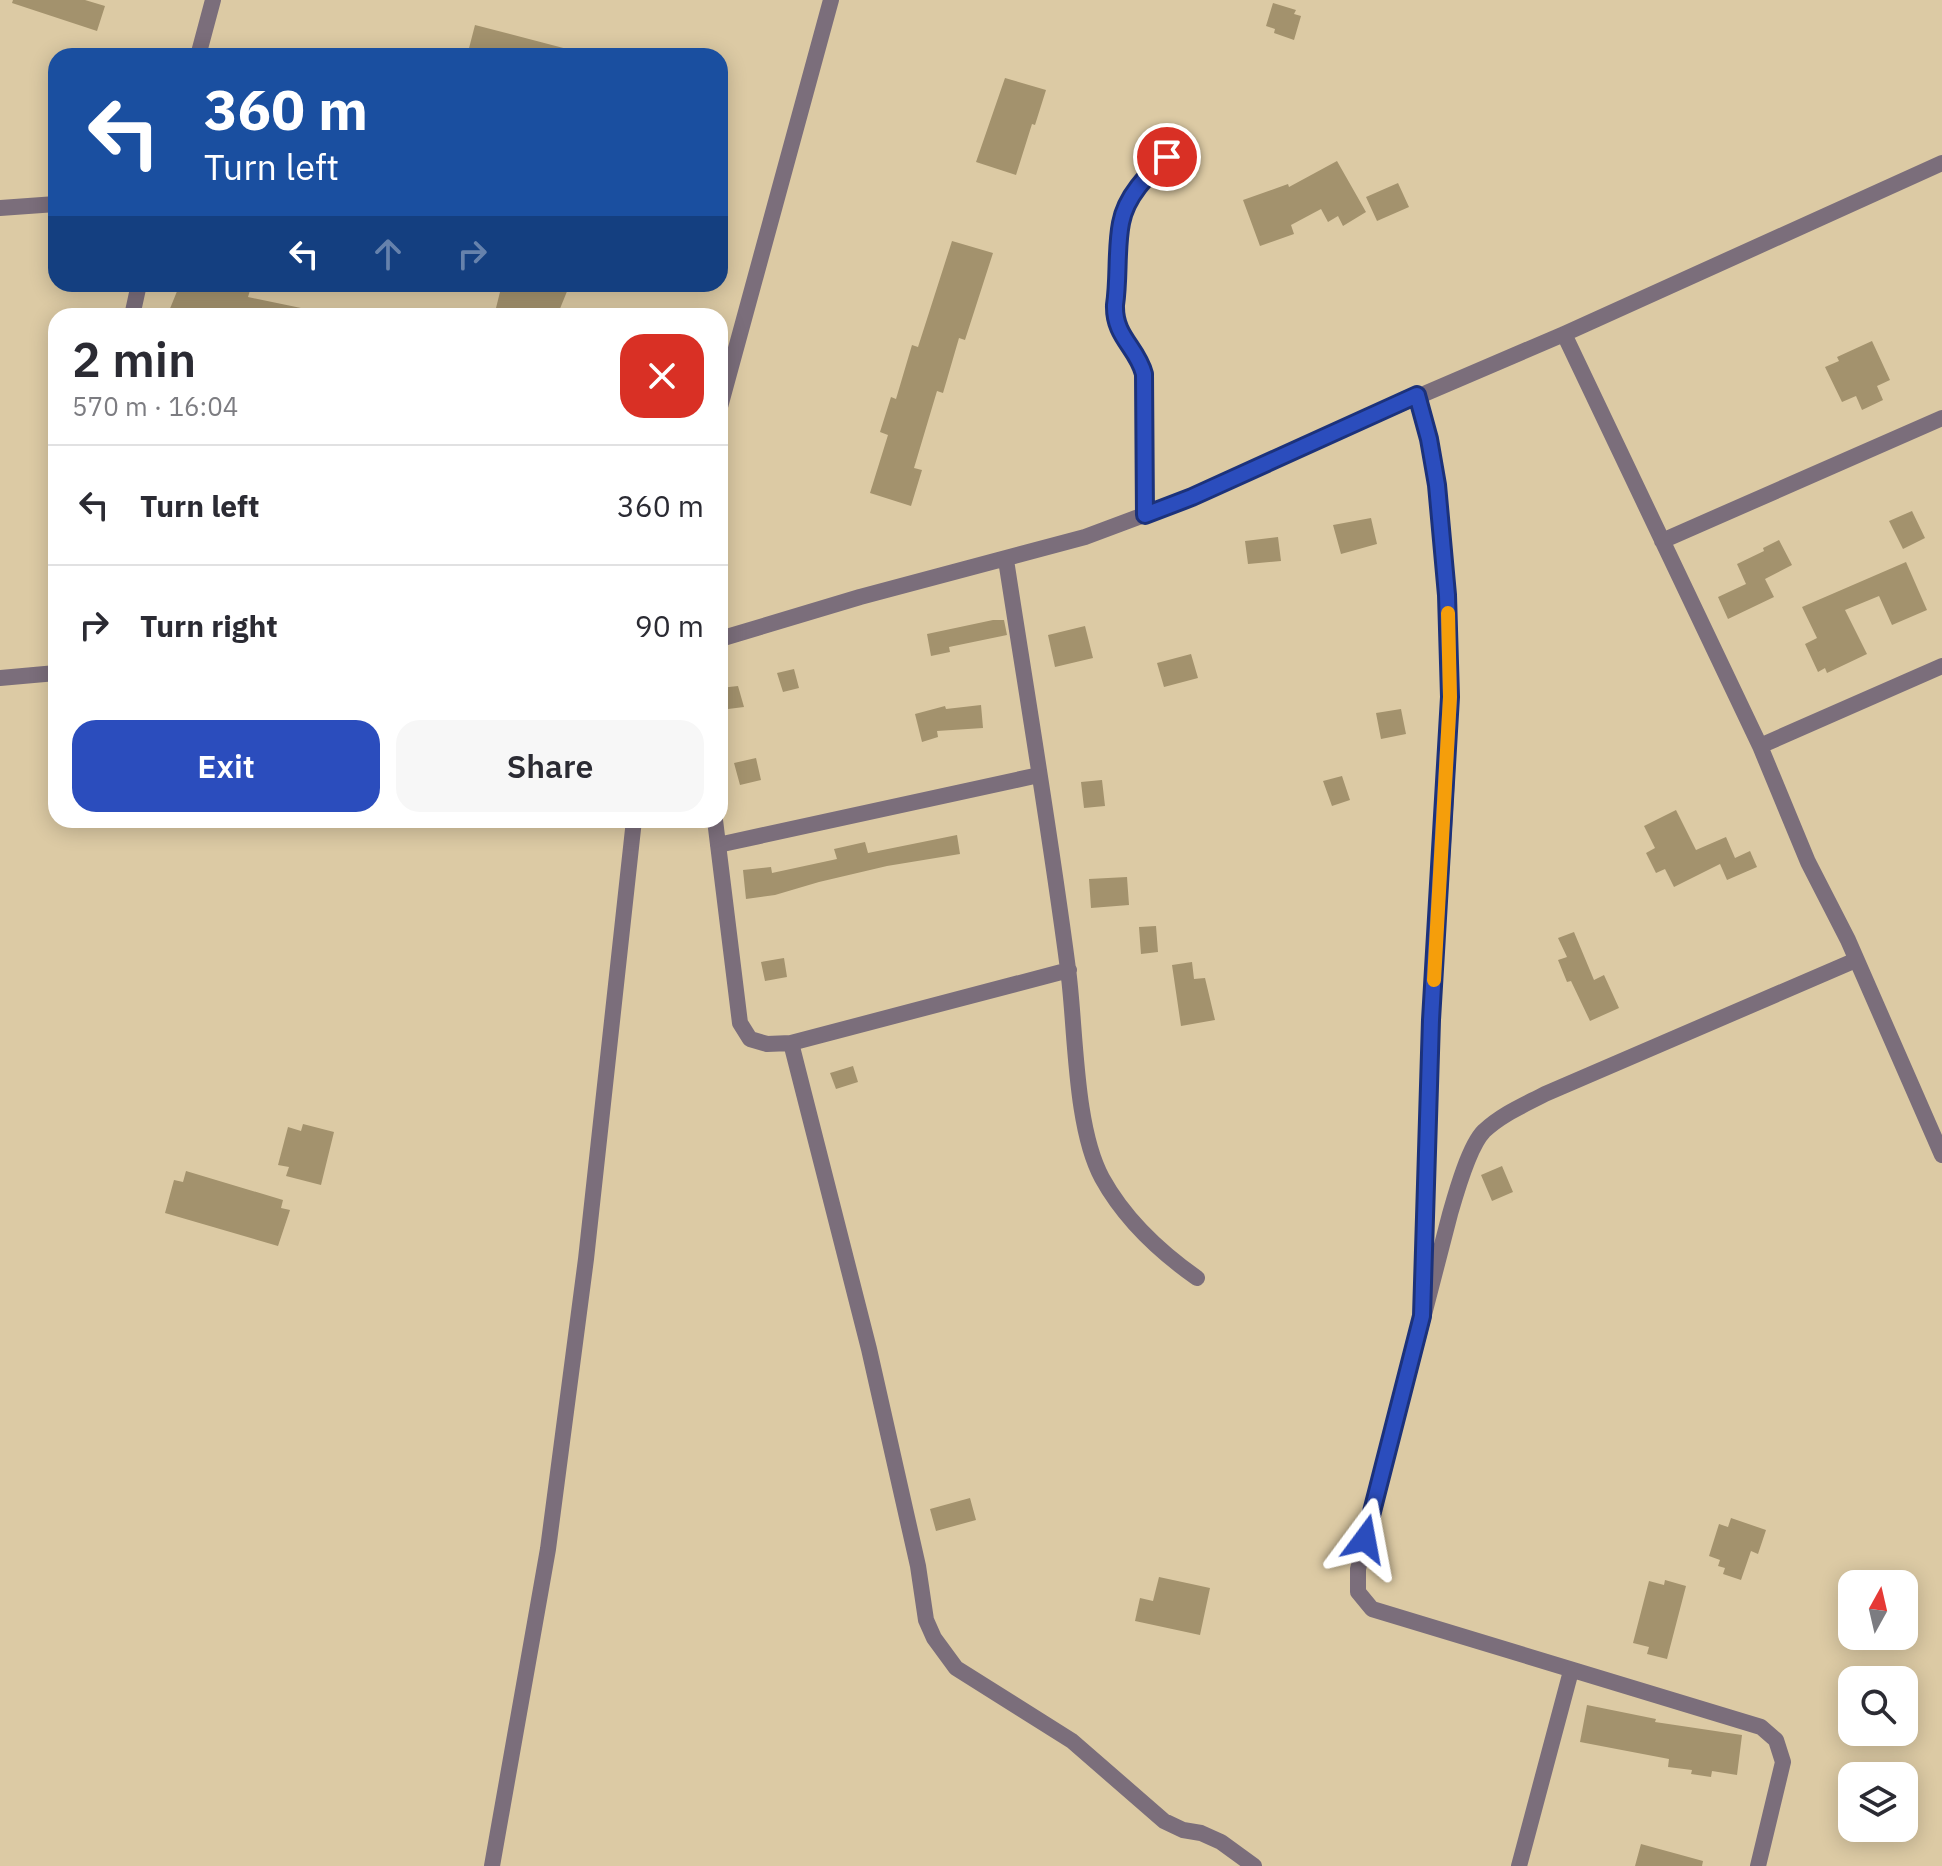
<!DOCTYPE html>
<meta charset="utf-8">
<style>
:root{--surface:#fff;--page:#f7f7f7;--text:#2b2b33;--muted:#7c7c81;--line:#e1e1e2;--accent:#2b4dbd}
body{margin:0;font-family:"IBM Plex Sans",sans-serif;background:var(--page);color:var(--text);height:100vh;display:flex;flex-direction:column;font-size:30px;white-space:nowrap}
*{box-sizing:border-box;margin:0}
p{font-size:26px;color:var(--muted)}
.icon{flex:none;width:44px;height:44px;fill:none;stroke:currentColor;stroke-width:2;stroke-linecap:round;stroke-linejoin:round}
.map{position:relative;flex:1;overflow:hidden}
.panel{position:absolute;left:48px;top:308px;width:680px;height:520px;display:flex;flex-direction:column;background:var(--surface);border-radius:24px;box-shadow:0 4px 20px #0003}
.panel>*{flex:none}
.hud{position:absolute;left:48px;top:48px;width:680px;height:244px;border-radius:24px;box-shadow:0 4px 20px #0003;background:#1a4fa0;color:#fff;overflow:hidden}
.needle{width:52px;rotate:8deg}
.controls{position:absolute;left:1838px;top:1570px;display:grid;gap:16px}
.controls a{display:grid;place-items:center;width:80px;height:80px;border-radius:16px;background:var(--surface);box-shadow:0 4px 20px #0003;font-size:40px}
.pin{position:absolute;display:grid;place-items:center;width:68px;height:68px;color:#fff;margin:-34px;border:4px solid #fff;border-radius:50%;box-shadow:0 2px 8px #0007}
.me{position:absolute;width:88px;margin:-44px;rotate:13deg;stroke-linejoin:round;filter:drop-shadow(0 0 6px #0008)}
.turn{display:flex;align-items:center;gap:28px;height:168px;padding:0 24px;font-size:36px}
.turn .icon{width:104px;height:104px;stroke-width:2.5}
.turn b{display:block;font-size:56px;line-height:68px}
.lanes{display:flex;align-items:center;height:76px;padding:0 24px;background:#0003;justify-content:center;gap:40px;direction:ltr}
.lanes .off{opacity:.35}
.round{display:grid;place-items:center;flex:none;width:84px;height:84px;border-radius:24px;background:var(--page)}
.headline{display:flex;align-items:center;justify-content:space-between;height:136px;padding:0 24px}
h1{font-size:48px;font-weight:600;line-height:60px}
.cta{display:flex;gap:16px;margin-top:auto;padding:16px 24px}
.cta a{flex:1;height:92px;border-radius:24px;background:var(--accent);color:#fff;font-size:32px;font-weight:600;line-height:92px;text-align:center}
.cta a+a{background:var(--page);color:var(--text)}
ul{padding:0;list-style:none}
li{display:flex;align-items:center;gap:24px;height:120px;padding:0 24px;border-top:2px solid var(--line)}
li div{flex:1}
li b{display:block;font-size:30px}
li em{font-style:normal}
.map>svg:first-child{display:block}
.building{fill:#a3926d}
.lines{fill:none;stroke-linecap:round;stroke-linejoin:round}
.minor{stroke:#7b6e7b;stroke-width:16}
.route-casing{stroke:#1c327b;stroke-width:20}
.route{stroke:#2b4dbd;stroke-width:14}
.slow{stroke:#f59e0b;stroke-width:14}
</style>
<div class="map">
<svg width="1942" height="1866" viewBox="0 0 1942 1866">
<rect width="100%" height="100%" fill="#dccaa4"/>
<path class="building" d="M13,0H85L105,6L97,31L12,3Z
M1273,3L1296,10L1294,14L1301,16L1294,40L1274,33L1275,29L1266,26Z
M475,25L571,50L570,56H467Z
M1005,78L1046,90L1035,125L1032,124L1016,175L976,162Z
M1337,161L1366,212L1343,226L1338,216L1328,222L1321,209L1291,225L1294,234L1260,246L1243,200L1288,184L1289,187Z
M1398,183L1409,207L1377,221L1366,197Z
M952,241L993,253L965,340L959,338L943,393L937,391L914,468L922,470L911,506L870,493L888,435L880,432L891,397L896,399L912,345L918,347Z
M180,284H252L248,297L301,308L300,316H184L169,311Z
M502,284H570L557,316H494Z
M1872,341L1890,380L1877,386L1883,400L1862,410L1856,396L1842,402L1825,367L1839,361L1837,357Z
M1912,511L1925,538L1903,549L1889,521Z
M1371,518L1377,544L1341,554L1333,525Z
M1278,537L1281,561L1248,564L1245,541Z
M1779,540L1792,565L1765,579L1774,597L1728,619L1718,597L1746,584L1737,564L1764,551L1763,548Z
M1906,562L1927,610L1892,625L1879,596L1845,610L1867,654L1827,673L1825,668L1818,672L1805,644L1817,638L1802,607Z
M993,620H1004L1007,635L949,647L950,652L931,656L927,634Z
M1085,626L1093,658L1055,667L1048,635Z
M1191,654L1198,678L1164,687L1157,663Z
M794,669L799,688L783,692L777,673Z
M738,686L744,707L720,710V688Z
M981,705L983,728L937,731L938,737L922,742L915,714L945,706L946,709Z
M1401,709L1406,734L1381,739L1376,713Z
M756,758L761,780L740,785L734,763Z
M1342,776L1350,800L1332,806L1323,781Z
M1102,780L1105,806L1084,808L1081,782Z
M1676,810L1696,850L1726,837L1735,858L1750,851L1757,867L1727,880L1720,864L1674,887L1665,869L1656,873L1646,853L1655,848L1644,826Z
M957,835L960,854L887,866L819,882L775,895L746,899L743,870L771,867L772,873L837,859L834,849L865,842L868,853Z
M1127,877L1129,905L1091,908L1089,879Z
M1156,926L1158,952L1141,954L1139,927Z
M1574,932L1594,980L1604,975L1619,1008L1590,1021L1571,981L1567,982L1558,960L1567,957L1558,938Z
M784,958L787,977L765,981L761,962Z
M1192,962L1194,979L1205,978L1215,1020L1181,1026L1172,965Z
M853,1066L858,1082L836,1089L830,1073Z
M303,1124L334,1132L321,1185L286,1176L289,1167L278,1165L288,1127L301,1131Z
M1502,1166L1513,1192L1492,1201L1481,1175Z
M186,1171L283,1200L281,1208L290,1210L278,1246L165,1213L174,1180L183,1182Z
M970,1498L976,1520L936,1531L930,1509Z
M1731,1518L1766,1530L1758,1554L1751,1551L1741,1580L1723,1574L1725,1568L1718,1566L1720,1560L1709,1556L1719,1524L1728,1527Z
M1159,1577L1210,1588L1200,1635L1135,1621L1140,1598L1153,1601Z
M1665,1580L1686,1586L1667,1659L1647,1654L1649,1647L1633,1643L1649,1581L1664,1585Z
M1587,1705L1656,1719L1655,1722L1742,1735L1737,1775L1712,1771L1711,1777L1691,1774L1692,1770L1668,1767L1669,1759L1580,1742Z
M1641,1844L1703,1861L1702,1866H1635Z"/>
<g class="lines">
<path class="minor" d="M198,56L213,0
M0,208L56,204
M132,316L139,284
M1564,334L1760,746L1808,862L1848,940L1942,1155
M1417,395C1469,585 1446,786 1434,980C1427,1083 1426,1187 1423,1290
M720,407L831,0
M1145,515L1144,374C1139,353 1121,339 1115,317C1116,285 1116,220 1133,194C1147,173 1167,157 1185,139
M1662,541L1942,418
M1006,560C1027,696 1050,832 1068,969C1076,1028 1074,1126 1102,1178C1124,1218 1160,1252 1197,1278
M720,639L860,597L1085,537L1192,497L1284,454L1564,334L1942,163
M0,678L56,673
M1760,746L1942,666
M715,820L740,1023L750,1039L767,1044L791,1043L1069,970
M718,845L1039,775
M791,1043L869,1349L918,1566L926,1620L934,1638L956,1668L1072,1741L1164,1821L1183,1830L1201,1833L1221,1842L1254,1866
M492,1866L548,1549L562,1442L586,1259L634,820
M1519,1866L1571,1671
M1758,1866L1783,1762L1776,1740L1761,1727L1372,1609L1358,1592V1569L1450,1214C1456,1193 1469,1146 1484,1131C1502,1114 1524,1105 1545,1094L1856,960"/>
</g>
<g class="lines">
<defs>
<path id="route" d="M1167,157C1147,175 1126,196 1121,223C1116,249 1119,278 1115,305C1114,337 1137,347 1144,374L1145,515L1192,497L1417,395L1429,439L1437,485L1447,595L1450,697L1431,1020L1422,1316L1365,1539"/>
</defs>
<use href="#route" class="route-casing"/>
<use href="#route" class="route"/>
<path class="slow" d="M1434,980L1450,697L1448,613"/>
</g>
</svg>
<div class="controls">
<a><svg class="needle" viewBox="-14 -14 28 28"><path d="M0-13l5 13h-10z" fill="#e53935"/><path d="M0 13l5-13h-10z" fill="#7c7c81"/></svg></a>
<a><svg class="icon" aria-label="search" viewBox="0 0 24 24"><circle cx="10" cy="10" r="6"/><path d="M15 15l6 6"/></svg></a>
<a><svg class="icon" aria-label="layers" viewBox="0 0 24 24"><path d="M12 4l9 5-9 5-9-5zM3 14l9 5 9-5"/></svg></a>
</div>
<div class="pin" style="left:1167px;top:157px;background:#d93025"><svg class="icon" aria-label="arrive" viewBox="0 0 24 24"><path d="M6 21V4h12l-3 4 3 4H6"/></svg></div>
<svg class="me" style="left:1365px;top:1539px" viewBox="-20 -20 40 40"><path d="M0-17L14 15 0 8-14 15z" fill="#2b4dbd" stroke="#fff" stroke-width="4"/></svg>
<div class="hud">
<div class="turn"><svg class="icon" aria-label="left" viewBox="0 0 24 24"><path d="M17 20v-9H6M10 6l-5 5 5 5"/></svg><div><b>360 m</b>Turn left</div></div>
<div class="lanes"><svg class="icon" aria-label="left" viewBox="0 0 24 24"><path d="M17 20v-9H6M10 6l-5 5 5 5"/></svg><svg class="icon off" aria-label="ahead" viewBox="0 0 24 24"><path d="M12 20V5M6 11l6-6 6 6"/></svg><svg class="icon off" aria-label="right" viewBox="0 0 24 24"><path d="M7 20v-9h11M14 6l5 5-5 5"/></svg></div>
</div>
<section class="panel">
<div class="headline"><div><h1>2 min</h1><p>570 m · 16:04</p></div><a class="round" style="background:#d93025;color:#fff"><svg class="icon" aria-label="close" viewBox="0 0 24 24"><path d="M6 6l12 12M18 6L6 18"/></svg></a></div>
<ul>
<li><svg class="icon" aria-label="left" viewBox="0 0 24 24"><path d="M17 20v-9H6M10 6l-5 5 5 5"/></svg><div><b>Turn left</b></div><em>360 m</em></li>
<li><svg class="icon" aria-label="right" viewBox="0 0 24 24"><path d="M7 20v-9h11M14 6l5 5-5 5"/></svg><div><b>Turn right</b></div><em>90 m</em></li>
</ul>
<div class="cta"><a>Exit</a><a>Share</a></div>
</section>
</div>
